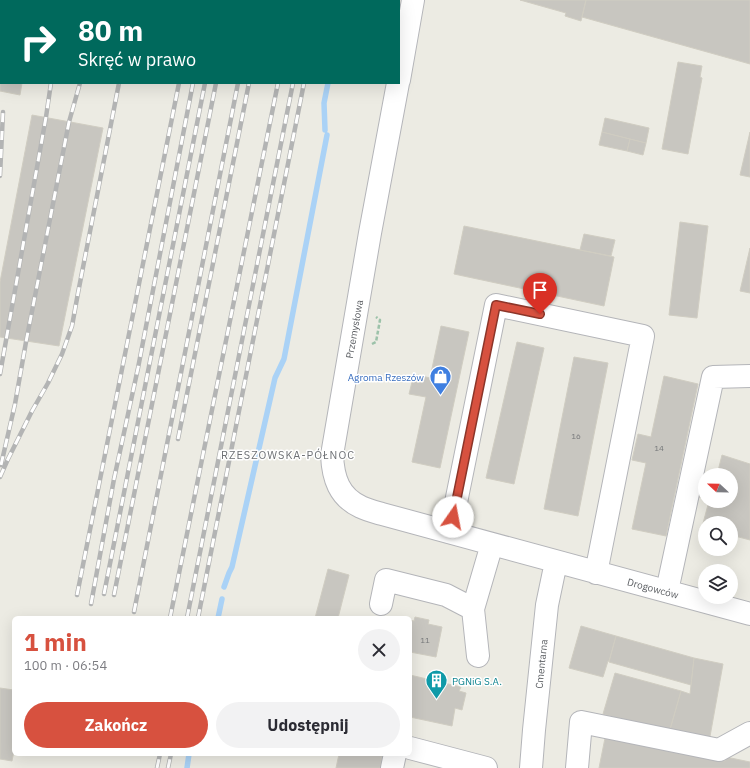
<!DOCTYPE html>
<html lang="pl">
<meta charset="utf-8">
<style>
:root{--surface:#fff;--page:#f2f2f3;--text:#2b2b33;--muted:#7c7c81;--accent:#d7513f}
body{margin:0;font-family:"IBM Plex Sans",sans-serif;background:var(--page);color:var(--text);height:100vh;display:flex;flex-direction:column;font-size:15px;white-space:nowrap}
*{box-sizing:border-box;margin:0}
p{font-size:13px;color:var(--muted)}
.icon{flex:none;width:22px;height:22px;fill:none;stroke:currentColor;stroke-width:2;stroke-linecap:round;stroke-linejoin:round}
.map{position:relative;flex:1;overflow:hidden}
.panel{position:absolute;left:12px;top:616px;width:400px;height:140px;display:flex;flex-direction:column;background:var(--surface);border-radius:6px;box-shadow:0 4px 16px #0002}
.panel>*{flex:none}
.top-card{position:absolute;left:0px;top:0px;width:400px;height:84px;box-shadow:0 4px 16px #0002;background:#00695c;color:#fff;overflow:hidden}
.needle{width:26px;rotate:292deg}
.fabs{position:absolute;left:698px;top:468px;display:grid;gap:8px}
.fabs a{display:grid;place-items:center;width:40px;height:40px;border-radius:50%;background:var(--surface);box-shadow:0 4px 16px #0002;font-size:20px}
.pin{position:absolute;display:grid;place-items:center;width:34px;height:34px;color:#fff;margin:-41px -17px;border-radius:50% 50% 50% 0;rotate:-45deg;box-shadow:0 0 4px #0007}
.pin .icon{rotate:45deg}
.me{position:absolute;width:44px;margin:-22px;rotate:12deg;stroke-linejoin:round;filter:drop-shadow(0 0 3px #0008)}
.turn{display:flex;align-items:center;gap:14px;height:84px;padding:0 12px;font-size:18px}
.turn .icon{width:52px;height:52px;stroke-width:2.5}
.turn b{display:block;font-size:28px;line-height:34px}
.round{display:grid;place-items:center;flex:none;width:42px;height:42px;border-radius:21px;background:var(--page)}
.overview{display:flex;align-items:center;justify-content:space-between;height:68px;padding:0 12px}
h1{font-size:24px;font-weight:700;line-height:30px;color:var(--accent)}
.action{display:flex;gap:8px;margin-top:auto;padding:8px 12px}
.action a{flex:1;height:46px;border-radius:24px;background:var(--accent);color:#fff;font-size:16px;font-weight:700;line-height:46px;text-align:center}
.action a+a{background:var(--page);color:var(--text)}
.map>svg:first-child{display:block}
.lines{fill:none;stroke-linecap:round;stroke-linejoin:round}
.stream{stroke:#aad2f6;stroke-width:5.5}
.building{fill:#c8c6c0;stroke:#d0cdc2}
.minor-casing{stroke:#b4b5b9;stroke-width:24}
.path{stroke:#9cc2a9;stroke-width:2.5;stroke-dasharray:4 2;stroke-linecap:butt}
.minor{stroke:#fff;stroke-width:22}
.rail-casing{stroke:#b3b4b4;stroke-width:4.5}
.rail{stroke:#fff;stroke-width:3;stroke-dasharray:9;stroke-linecap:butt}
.route-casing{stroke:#8c3529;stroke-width:10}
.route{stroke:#d7513f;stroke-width:7}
.labels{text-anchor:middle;stroke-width:3;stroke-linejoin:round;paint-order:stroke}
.number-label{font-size:8px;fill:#76787a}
.street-label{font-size:10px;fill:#5b5e62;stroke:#fff}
.shop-label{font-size:10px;fill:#366cbe;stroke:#fff;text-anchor:end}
.culture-label{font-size:10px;fill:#0d838f;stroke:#fff;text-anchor:start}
.neighbourhood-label{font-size:11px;letter-spacing:1px;fill:#6d7074;stroke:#fff}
</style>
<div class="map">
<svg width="750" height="768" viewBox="0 0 750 768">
<rect width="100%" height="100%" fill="#ecebe3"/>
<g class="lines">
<path class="stream" d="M339,0V1
M325,130L324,103L328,83
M224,587L229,573L232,567L275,378L284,359L327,135
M218,618L222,599
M187,768L189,754"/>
</g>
<path class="building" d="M0,0H38V1H1V83H22L20,95L0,91Z
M520,0H586L581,21L565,16L566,13Z
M586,0H750V64L582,17Z
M678,62L702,66L700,77L702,78L688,154L662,149Z
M32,115L103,128L59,346L0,337V282Z
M605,118L649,128L646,143L602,132Z
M602,132L630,139L627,151L599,145Z
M750,132V177L740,175Z
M630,139L646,143L643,155L627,151Z
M680,222L708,226L697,318L669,315Z
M464,226L614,257L604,306L454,274Z
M584,234L615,240L611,256L580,250Z
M750,248V293L740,291Z
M441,326L469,332L440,468L412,462L426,397L409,394L414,374L430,378Z
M517,342L544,348L514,484L486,478Z
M574,357L608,363L578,516L544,509Z
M664,376L698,384L666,536L632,529L646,463L632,460L638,434L651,437Z
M722,455L750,464V540L731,535V523H705V528L702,527L709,501H731V475H717Z
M703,482H705V499L699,497Z
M328,569L349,575L338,618H315Z
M415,617L429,620L428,624L442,627L436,657L410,652V620L414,621Z
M581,626L616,636L609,661H608L603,677L569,668Z
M616,636L694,658L691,685L609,662Z
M694,658L723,664L709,742L669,733L681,691L690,694Z
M615,673L681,691L669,733L603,714Z
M410,675L461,687L459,691L466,693L462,710L455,708L452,726L410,717Z
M0,688L14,690V751L12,761L0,759Z
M605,738L725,761L726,757L750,762V768H599Z
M339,754H383L380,768H336Z"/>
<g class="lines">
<defs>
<path id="minor" d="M399,80L413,0
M398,83L370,233L332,455C333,478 339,497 361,507C367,510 375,512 382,514L750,614
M450,532L496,305L643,336L596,573
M667,591L713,377L750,376
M381,604L386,580L446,595L473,609
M478,656L473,609L492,544
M410,748L486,768
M392,768L395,754
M531,768L534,730L547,605L556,562
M577,768L581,722L719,750L750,733"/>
</defs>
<use href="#minor" class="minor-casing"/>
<path class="path" d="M372,344L376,342L380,320L376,317"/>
<use href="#minor" class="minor"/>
<defs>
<path id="rail" d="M65,1V0
M123,1L124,0
M141,1L142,0
M196,1V0
M209,1V0
M222,1V0
M232,1V0
M255,1V0
M265,1V0
M294,1L295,0
M309,1V0
M321,1V0
M0,176L3,112
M0,374L46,117L51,83
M178,439L249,83
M1,465L15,404L26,342L69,122L80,83
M0,477L8,459L32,411L48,383L62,354L72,326L78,293L119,83
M104,594L205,83
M77,595L179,83
M114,595L216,83
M91,604L114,479L138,368L193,83
M134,612L238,83
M170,618L278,83
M187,618L293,83
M198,618L304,83
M157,768L160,754
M168,768L171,754"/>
</defs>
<use href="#rail" class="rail-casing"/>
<use href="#rail" class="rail"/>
</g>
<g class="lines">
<defs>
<path id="route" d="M453,517L496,305L540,314"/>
</defs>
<use href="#route" class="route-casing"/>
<use href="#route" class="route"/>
</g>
<defs>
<symbol id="shop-pin" viewBox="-11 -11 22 30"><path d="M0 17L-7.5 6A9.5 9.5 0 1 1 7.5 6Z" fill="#3f7fe0" stroke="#fff"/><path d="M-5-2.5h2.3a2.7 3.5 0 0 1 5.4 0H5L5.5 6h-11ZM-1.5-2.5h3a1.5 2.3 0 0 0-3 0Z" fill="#fff"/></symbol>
<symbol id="building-pin" viewBox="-11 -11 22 30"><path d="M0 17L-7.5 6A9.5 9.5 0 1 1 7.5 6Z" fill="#0f9aa8" stroke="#fff"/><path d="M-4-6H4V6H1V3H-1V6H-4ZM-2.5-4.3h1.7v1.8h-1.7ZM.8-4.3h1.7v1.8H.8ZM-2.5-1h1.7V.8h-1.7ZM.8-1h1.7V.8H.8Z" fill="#fff"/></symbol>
</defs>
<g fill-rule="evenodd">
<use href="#shop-pin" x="428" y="364" width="25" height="34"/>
<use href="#building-pin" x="424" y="668" width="25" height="34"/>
</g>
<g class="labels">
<g class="number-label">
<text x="576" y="439">16</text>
<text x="659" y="451">14</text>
<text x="425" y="643">11</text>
</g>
<g class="street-label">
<text transform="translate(354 329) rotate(-80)" y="4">Przemysłowa</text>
<text transform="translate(653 588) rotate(15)" y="4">Drogowców</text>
<text transform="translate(541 664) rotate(-84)" y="4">Cmentarna</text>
</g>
<g class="shop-label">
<text x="424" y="381">Agroma Rzeszów</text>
</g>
<g class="culture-label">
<text x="452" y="685">PGNiG S.A.</text>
</g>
<g class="neighbourhood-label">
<text x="288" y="459">RZESZOWSKA-PÓŁNOC</text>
</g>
</g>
</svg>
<div class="fabs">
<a><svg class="needle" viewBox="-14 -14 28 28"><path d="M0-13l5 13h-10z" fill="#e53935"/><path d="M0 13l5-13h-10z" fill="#7c7c81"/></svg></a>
<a><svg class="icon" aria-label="search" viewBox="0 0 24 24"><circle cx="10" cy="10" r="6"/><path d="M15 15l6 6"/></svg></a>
<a><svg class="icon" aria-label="layers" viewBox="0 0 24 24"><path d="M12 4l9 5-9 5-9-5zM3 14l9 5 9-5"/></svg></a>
</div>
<div class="pin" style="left:540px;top:314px;background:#d93025"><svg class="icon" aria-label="arrive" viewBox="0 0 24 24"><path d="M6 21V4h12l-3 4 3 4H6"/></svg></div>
<svg class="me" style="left:453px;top:517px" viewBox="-20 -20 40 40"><circle r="19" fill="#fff"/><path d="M0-13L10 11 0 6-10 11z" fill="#d7513f"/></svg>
<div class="top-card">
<div class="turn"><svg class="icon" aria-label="right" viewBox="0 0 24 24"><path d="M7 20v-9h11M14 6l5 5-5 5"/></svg><div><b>80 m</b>Skręć w prawo</div></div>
</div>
<section class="panel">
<div class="overview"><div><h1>1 min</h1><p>100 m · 06:54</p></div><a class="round"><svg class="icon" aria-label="close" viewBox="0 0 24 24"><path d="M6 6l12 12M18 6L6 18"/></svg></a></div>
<div class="action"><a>Zakończ</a><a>Udostępnij</a></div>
</section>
</div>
